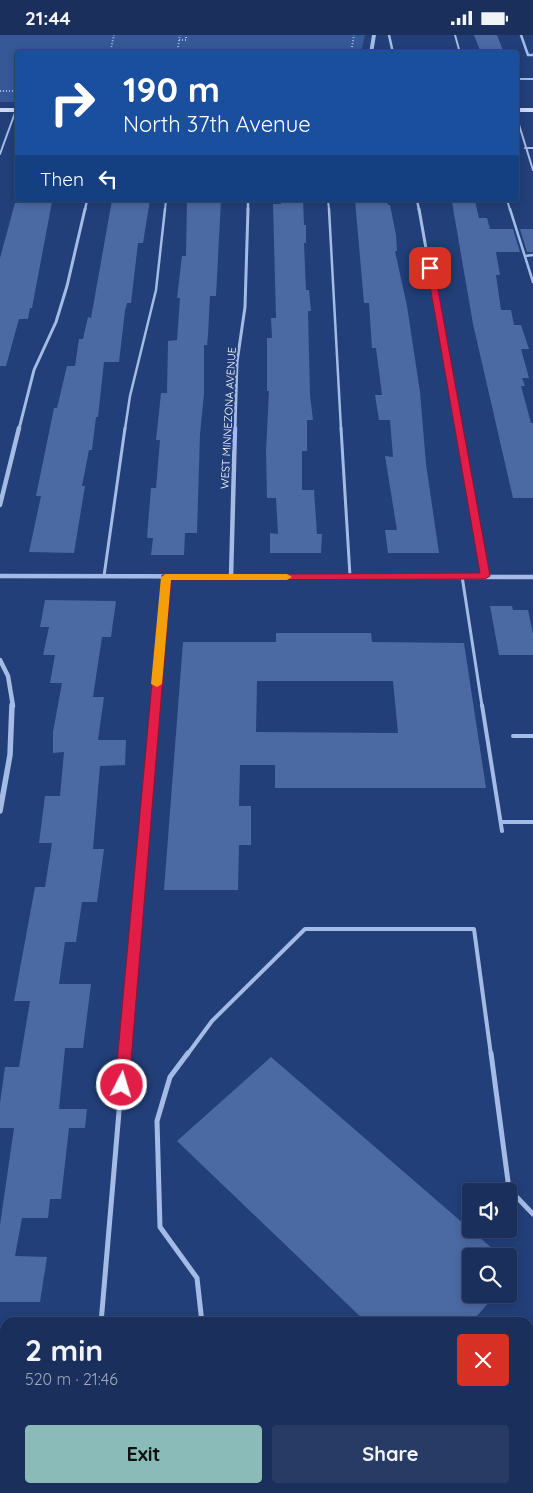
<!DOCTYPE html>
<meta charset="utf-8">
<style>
:root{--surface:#1a2f5b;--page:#273b64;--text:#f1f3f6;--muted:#9fa9bb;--line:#384a71;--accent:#8bbbb9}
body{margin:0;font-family:Quicksand,sans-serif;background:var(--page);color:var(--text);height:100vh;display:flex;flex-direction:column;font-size:19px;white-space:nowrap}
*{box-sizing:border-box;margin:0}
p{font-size:16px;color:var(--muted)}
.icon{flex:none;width:28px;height:28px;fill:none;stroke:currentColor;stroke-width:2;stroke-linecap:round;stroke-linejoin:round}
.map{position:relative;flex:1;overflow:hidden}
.side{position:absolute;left:0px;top:1282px;width:534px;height:176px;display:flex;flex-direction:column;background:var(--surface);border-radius:15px 15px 0 0;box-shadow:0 2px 8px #0003,0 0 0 1px var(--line)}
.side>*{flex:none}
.hud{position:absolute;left:15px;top:15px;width:504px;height:152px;border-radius:5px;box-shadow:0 2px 8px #0003,0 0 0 1px var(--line);background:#1a4fa0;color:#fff;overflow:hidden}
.buttons{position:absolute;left:462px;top:1148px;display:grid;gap:10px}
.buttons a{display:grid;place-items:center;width:55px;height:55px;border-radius:5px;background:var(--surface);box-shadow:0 2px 8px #0003,0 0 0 1px var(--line);font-size:25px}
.pin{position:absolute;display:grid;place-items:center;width:42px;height:42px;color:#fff;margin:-21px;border-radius:10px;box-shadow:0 2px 8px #0006}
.me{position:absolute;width:55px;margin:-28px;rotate:5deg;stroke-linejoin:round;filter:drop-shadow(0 0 4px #0008)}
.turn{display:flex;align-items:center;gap:18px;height:105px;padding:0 25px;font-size:22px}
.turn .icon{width:65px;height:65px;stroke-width:2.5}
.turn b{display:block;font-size:35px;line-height:42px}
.then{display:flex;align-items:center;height:48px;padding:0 25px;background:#0003;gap:10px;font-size:19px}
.round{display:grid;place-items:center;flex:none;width:52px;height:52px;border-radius:5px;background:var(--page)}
.summary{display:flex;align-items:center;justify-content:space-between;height:85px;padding:0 25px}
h1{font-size:30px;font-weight:700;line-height:38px}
.action{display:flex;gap:10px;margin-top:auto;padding:10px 25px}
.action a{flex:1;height:58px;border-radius:5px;background:var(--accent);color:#111;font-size:20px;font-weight:700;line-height:58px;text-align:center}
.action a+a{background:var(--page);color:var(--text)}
.status{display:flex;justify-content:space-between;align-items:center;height:35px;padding:0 25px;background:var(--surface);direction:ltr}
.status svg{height:14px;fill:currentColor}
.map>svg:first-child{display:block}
.green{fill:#365897}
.building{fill:#4b69a3;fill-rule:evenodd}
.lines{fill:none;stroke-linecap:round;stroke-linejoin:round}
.path{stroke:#a4bbe5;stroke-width:2;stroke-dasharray:1 2;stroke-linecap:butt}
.service-far4{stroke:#a4bbe5;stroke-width:2}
.service-far3{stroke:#a4bbe5;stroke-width:2.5}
.service-far2{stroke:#a4bbe5;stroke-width:3}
.service-far1{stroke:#a4bbe5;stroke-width:4}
.service{stroke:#a4bbe5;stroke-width:5}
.minor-far3{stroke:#a4bbe5;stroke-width:2.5}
.minor-far2{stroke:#a4bbe5;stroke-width:3}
.minor-far1{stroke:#a4bbe5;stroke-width:4.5}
.minor{stroke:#a4bbe5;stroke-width:5.5}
.tertiary{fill:#a4bbe5;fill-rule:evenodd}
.secondary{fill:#cddaf4;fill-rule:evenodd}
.route{fill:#e11d48;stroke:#92132f}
.slow{fill:#f59e0b}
.labels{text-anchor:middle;stroke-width:4;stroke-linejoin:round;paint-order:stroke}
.far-street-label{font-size:11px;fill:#fff;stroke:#223f79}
</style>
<div class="status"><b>21:44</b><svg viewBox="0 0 49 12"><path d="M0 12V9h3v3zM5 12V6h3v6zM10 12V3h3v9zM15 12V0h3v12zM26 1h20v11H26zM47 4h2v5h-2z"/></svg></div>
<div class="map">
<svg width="533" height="1458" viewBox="0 0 533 1458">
<rect width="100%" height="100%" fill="#223f79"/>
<path class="green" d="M0,0H365L361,17L18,18L17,67H0Z"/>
<path class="building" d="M474,0H497L504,18H481Z
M112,165H150L143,208H138L131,268H127L125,276L119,327H104L98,382H96L92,415H89L82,451H85L74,518L29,517L41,461H36L54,373H57L67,331H75L79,304H83L88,282L91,283Z
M187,165H221L216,261H210L208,300L207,310H204V359L200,399L197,498H185L184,520H151L153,503H147L151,453H156L160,405H156L161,358H167L168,306L177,305L180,263H177L182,221H186Z
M281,165H303L304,190H306V208H304L306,255H309L311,276H308L310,360L313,385H307V416H302V455H314L317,499H322L321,518H270V498L278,499L276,463H267L266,416L269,356H267V303H272L271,283H276L273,169H281Z
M355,165H387L388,170H390L396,200L397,216H395L407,271L420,357L426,429L439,518H388L385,495H397L385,421L393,422L390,385H379L375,360H382L376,313H372L369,268H364Z
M475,166L479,183H487L490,194H513L520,217H496L500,240H496L501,275H511L514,290H521L529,314H521L529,343H522L525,351H521L531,388H533V463H513L473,289L452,167Z
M52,167L32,273H30L28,284H19L6,331H0V223L15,168Z
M520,194H533V217H527Z
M45,565L116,566L111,602H102L93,662H104L98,705H126L125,730L100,731L93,814H104L97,867H82L76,907H65L59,949H91L83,1013H65L59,1074H87L85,1093H69L61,1164H50L48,1183H22L15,1221L47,1222L40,1267H0V1190L14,1093H0V1068L5,1032H19L30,966H14L35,852H45L52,808H39L45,761H60L64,717L53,718V697L62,648H50L55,620H43L49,592H40Z
M490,571H512L513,575H528L533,599V620H499Z
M276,598H371L372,607L464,608L486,753H275V730H240L239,771H251V810H239L238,855H164L183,607H276ZM257,646H393L398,698L256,697Z
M271,1022L501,1221H471V1259H496L471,1288H367L177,1106Z"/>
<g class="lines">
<path class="path" d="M179,5H186V0
M110,18L114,0
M177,18L180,0
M351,18L354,0
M0,56H18"/>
<path class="service-far4" d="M455,0L460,18
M516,44H533
M516,80L533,135
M525,113H533
M0,119L16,75
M328,165L329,175
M507,165L510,175
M165,175L166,165"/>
<path class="service-far3" d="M329,174L341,394
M510,174L533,247
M525,221L533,220
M125,394L130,361L156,255L165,174"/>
<path class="service-far2" d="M341,393L350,541
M104,541L125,393
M462,541L482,671
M155,671L166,542"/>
<path class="service-far1" d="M482,670L502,796
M513,701H533
M501,787H533
M124,1020L155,670
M187,1020L212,986L305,894H474L491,1020"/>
<path class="service" d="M188,1018L170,1042L157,1086L160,1192L197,1243L202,1288
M491,1018L509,1154L533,1179
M101,1288L124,1018
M529,1346L533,1335
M86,1454V1458
M214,1454V1458"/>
<path class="minor-far3" d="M389,0L393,18
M521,0L528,20H533
M417,165L419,175
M85,175L87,165
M248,175V165"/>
<path class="minor-far2" d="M419,174L458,394
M19,394L34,335L56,287L67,251L85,174
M235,394L237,327L245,272L248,174"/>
<path class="minor-far1" d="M458,393L485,541
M0,470L19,393
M0,541L533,542
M231,542L235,393
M0,625L8,641L13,671"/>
<path class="minor" d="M0,776L10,720L12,670"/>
<path class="tertiary" d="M372,0H376L373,18H369Z"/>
<path class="secondary" d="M0,73H18V77H0Z
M516,73H533V77H516Z"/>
</g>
<path class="route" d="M430,231L434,233L490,541L485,544L171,545L129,1050L127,1054L122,1056L117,1054L115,1050L162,540L480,538L427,233Z"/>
<path class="slow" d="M166,539H287L292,542L287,545H171L162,649L157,652L151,649L161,542Z"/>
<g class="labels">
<g class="far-street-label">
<text transform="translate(228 383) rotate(-87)" y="4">WEST MINNEZONA AVENUE</text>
</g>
</g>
</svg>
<div class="buttons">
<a><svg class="icon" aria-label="sound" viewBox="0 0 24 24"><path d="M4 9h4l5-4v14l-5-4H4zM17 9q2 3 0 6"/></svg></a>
<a><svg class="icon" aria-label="search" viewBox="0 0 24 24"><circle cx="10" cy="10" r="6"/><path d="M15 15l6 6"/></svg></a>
</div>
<div class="pin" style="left:430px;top:233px;background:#d93025"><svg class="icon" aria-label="arrive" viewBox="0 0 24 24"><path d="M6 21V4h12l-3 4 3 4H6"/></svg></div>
<svg class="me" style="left:122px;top:1050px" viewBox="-20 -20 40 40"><circle r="17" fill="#e11d48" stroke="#fff" stroke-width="3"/><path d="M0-11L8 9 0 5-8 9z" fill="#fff"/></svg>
<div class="hud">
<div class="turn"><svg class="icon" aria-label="right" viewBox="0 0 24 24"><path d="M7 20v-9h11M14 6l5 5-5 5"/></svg><div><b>190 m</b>North 37th Avenue</div></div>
<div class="then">Then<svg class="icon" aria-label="left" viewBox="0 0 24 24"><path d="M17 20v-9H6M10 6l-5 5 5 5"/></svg></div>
</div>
<section class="side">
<div class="summary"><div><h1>2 min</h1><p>520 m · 21:46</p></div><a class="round" style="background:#d93025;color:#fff"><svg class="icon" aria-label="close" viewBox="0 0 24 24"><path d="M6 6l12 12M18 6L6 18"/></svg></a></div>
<div class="action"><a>Exit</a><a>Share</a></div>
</section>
</div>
